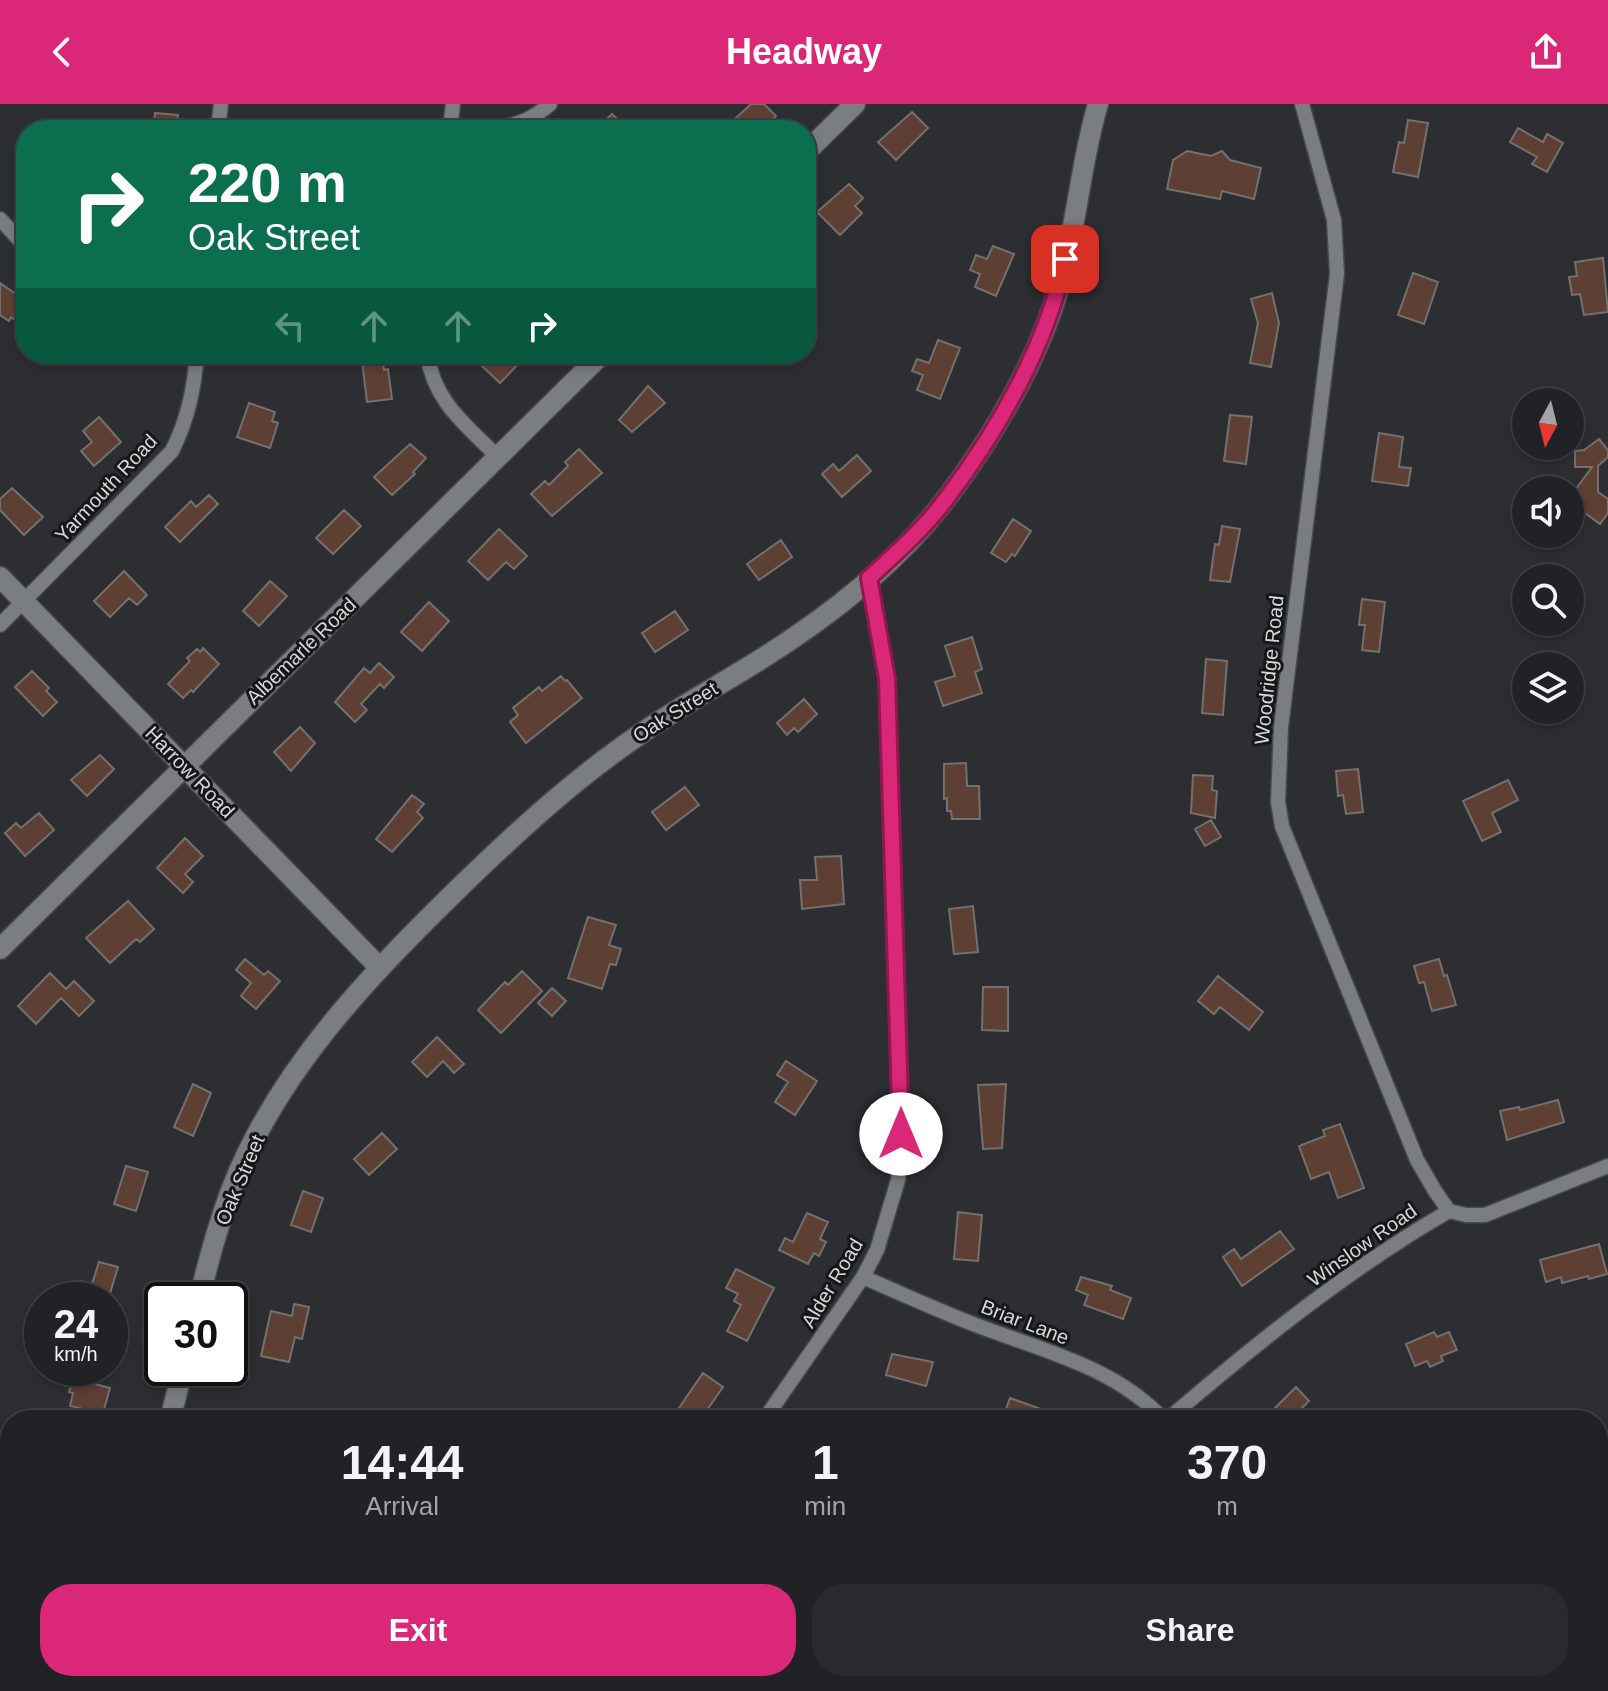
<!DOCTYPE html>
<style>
:root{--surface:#212225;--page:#292a2d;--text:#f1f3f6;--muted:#a2a4a7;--line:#3e3f42;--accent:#db2777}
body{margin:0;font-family:Helvetica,sans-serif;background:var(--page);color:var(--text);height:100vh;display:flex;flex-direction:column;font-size:30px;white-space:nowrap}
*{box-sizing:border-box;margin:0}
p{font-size:26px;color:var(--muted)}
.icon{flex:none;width:44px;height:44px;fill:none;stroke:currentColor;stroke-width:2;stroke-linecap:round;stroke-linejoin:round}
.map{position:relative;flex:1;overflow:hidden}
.details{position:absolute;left:0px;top:1306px;width:1608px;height:282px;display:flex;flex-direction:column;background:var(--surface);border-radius:32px 32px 0 0;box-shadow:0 4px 12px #0003,0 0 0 2px var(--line)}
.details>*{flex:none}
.guide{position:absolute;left:16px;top:16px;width:800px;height:244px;border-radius:32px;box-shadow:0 4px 12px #0003,0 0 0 2px var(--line);background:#0b6e4f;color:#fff;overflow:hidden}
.needle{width:52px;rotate:187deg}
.fabs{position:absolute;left:1512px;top:284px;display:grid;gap:16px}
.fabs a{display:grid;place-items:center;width:72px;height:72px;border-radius:50%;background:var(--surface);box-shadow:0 4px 12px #0003,0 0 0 2px var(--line);font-size:40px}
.speed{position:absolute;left:24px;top:1178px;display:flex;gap:16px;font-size:40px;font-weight:700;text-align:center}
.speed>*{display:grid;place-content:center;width:104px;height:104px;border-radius:50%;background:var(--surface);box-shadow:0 4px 12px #0003,0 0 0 2px var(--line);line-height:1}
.speed small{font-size:20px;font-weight:400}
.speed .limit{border:4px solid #111;border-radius:12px;background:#fff;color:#111}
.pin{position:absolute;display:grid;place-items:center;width:68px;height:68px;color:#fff;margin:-34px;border-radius:16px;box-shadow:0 4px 12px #0006}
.me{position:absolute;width:88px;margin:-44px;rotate:0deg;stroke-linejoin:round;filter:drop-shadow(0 0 6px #0008)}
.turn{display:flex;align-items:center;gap:28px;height:168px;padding:0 40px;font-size:36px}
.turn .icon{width:104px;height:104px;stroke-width:2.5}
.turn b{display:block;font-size:56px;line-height:68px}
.lanes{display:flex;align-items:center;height:76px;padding:0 40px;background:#0003;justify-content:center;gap:40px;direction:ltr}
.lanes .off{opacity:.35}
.eta{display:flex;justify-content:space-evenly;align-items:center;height:136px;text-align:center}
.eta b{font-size:48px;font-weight:800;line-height:56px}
.action{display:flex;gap:16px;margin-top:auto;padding:16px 40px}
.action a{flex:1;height:92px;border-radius:32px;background:var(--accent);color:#fff;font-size:32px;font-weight:800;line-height:92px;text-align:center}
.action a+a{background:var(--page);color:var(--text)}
header{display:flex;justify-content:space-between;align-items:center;height:104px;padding:0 40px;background:var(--accent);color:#fff;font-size:36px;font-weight:800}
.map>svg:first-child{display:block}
.green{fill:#3d4b30}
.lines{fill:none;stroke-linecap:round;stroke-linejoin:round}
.stream{stroke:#012231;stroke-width:5}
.building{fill:#5e3f33;stroke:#74706e;stroke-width:2}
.street-casing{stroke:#47494b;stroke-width:17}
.secondary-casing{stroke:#47494b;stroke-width:23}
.street{stroke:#7b7e81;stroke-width:14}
.secondary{stroke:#7b7e81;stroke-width:20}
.route-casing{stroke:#8e194d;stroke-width:20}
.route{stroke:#db2777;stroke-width:14}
.labels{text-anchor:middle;stroke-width:6;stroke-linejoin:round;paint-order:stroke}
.street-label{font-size:20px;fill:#d6d7d9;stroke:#161718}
</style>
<header><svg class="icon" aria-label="back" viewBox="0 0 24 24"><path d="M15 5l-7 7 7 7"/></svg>Headway<svg class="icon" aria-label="share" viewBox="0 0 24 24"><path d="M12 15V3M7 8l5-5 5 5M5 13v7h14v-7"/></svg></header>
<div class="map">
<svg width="1608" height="1587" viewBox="0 0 1608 1587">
<rect width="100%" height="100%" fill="#2c2e31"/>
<path class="green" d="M874,1578H1038L1034,1587H870Z"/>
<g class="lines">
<path class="stream" d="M1353,1578V1587
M1603,1587L1608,1581"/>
</g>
<path class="building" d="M751,0H764L776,12L761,26H723Z
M912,8L928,24L896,56L878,38Z
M155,9L178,11L176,26H153Z
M612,10L629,26H595Z
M1408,16L1428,19L1418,73L1393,68L1399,38L1404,39Z
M1518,24L1543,38L1547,30L1563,39L1547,68L1532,60L1537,53L1510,38Z
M1187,47L1211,52L1222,47L1230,56L1261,64L1254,95L1222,87L1220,95L1167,85L1173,56Z
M849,80L863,94L855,102L862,109L840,131L817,108Z
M993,142L1014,150L996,192L975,183L980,170L970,166L976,151L987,155Z
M1603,154L1608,208L1584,211L1580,190L1572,191L1569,173L1577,172L1575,158Z
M1413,169L1438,178L1424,220L1398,211Z
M0,179L26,197V207L18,218L11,213L9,217L0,211Z
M1272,189L1279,219L1271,263L1250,259L1258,219L1251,195Z
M938,236L960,244L940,295L917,286L923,271L912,267L917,255L929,259Z
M492,250H528L500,279L481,261Z
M382,255L384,266L388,265L392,295L367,298L362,257Z
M648,282L665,299L632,328L619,316Z
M249,299L275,308L272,317L278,319L270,344L237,333Z
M1230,311L1252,313L1246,360L1224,357Z
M99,313L121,338L94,362L81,347L92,338L83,327Z
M1379,329L1403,333L1399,363L1411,364L1408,382L1372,377Z
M1599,335L1608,346V353L1598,362V388L1608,395V409L1600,420L1570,398V393L1592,363H1575V347L1584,346Z
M410,340L426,354L413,368L415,370L392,391L374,373Z
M579,345L602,369L552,412L531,390L545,377L549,381L568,362L565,358Z
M857,351L871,367L842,393L822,370L833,360L839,367Z
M12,384L43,413L24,431L0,406V395Z
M209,391L218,400L180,438L165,423L191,397L196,403Z
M344,406L361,422L333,450L316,434Z
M1013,415L1031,427L1015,452L1012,450L1006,458L991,449Z
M1222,422L1240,425L1230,478L1210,476L1215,440L1219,441Z
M499,425L527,452L514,465L506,458L488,476L468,457Z
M781,436L792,453L759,476L747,460Z
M124,467L147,491L137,501L129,494L110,513L94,497Z
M270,477L287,492L259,522L243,507Z
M1362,495L1385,498L1379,548L1362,546L1365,521H1359Z
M429,498L449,517L422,547L401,528Z
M675,507L688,526L655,548L642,529Z
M972,533L982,565L975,568L982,589L943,602L935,578L955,572L945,542Z
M203,544L219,560L193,588L191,586L183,594L168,580L190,557L187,554L197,545L200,548Z
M1206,555L1227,557L1223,611L1202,609Z
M379,559L394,573L384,584L380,580L361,600L367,606L355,618L335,598L364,564L370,569Z
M32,567L49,584L46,587L57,598L43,612L15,583Z
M561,572L565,577L567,576L582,594L526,639L510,618L518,611L513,604L539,583L542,587Z
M804,595L817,610L798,628L794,624L787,631L777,619Z
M300,623L315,639L291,667L274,648Z
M100,651L114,665L87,692L71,676Z
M966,659L967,682H979L980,715H952L951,707H947V694L944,695V660Z
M1358,665L1363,708L1346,710L1343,691L1338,692L1336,667Z
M1193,671L1213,672L1212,686L1217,687L1215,714L1191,709Z
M1508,676L1518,696L1492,709L1501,728L1482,737L1463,697Z
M685,683L699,701L666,726L652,708Z
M412,691L424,700L417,708L423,714L392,748L376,735Z
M39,709L54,726L25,752L5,729L16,719L21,724Z
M1211,716L1221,733L1205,742L1195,725Z
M185,734L203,752L185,770L193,778L183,789L157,764Z
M841,752L844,800L802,805L800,776H817L815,753Z
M128,797L154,825L140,838L136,835L110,859L86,834Z
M973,802L978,848L954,850L949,805Z
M588,813L616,821L609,841L621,845L616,861L610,860L602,885L568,874Z
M245,855L264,871L268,867L280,877L256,905L241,892L251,879L236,866Z
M1439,855L1444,872L1447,871L1456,901L1432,907L1424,878L1419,879L1414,862Z
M522,867L542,887L501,929L478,906L505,878L508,881Z
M50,869L66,885L74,877L94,897L79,912L61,894L36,920L18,902Z
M1218,872L1263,908L1249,926L1220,903L1214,910L1198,897Z
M983,883H1008V927L982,926Z
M552,884L566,897L552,912L538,899Z
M437,933L464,960L454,969L443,957L427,973L412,958Z
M786,957L817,977L795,1011L775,998L788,978L777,971Z
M193,980L211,989L193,1032L174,1023Z
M1006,980L1002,1044L983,1045L978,981Z
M1558,996L1564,1018L1507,1036L1500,1007L1519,1003L1520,1006Z
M1340,1020L1364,1084L1338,1094L1329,1068L1311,1075L1299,1042L1325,1032L1323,1026Z
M382,1029L397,1045L369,1071L354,1055Z
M126,1062L148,1068L136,1107L114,1100Z
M303,1087L323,1094L311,1128L291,1121Z
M958,1108L982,1111L978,1157L954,1155Z
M807,1109L828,1118L820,1135L826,1138L819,1152L814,1149L808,1160L779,1146L785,1134L793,1138Z
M1280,1127L1294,1145L1242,1182L1223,1153L1234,1145L1241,1155Z
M1599,1140L1607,1170L1589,1175L1588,1172L1562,1179L1561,1173L1546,1178L1540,1156Z
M99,1158L118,1163L108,1196H86V1194L77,1191L81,1177L92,1180Z
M736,1165L774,1184L747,1237L727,1227L741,1201L734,1197L738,1190L726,1184Z
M1081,1173L1112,1182L1110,1186L1131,1194L1123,1215L1084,1201L1088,1191L1076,1186Z
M294,1200L309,1203L302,1235L295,1233L289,1258L261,1252L271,1207L292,1212Z
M1434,1228L1437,1233L1449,1228L1457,1246L1441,1252L1443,1257L1430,1263L1427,1257L1415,1262L1406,1240Z
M892,1250L933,1258L926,1282L886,1271Z
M703,1269L723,1283L700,1316H696L679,1304Z
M73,1274L110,1284L101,1316H77L80,1304L70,1302L73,1289L69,1288Z
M1296,1283L1309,1297L1290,1316H1263Z
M1010,1294L1066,1314L1065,1316H1002Z"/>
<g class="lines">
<defs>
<path id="street" d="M1302,0L1334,116L1337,170L1281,623L1278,698L1282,722L1417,1056L1435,1087L1449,1107
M451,22C488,27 520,27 550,0
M218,26L221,0
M450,26L453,0
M0,115L26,143
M427,250C434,298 466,321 498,353
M0,521L172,347C188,315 194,285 197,250
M863,1173C902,1190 941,1208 981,1223C1045,1247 1116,1264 1164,1316
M764,1316L863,1173L877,1146L898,1076L901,1054V981L887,575L869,474
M1167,1316C1254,1241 1350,1164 1449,1107L1466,1111H1485L1608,1062
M1203,1578L1204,1587
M579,1587L585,1578"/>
<path id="secondary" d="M806,48L855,0
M0,473L379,863
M0,845L602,250
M199,1196C208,1158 218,1120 232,1084C279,964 371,870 461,782C517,728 574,675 639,631C677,604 718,582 758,557C827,514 897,460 946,395C992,335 1038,256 1059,183C1077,123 1080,60 1098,0
M170,1316L183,1264
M99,1587L101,1578"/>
</defs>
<use href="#street" class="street-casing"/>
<use href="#secondary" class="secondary-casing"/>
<use href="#street" class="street"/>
<use href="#secondary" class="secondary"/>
</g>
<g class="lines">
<defs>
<path id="route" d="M901,1030L887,575L869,474C896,449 924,425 946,395C998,327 1048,239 1065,155"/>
</defs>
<use href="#route" class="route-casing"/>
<use href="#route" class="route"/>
</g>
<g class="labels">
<g class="street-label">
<text transform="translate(106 384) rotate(-47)" y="7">Yarmouth Road</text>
<text transform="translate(301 547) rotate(-44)" y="7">Albemarle Road</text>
<text transform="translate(1269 566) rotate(-84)" y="7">Woodridge Road</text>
<text transform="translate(675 608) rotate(-32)" y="7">Oak Street</text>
<text transform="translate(190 668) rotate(46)" y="7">Harrow Road</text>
<text transform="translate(240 1076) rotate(-67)" y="7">Oak Street</text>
<text transform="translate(1362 1141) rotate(-35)" y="7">Winslow Road</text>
<text transform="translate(832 1179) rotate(-59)" y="7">Alder Road</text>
<text transform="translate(1025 1218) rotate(21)" y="7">Briar Lane</text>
</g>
</g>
</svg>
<div class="fabs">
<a><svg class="needle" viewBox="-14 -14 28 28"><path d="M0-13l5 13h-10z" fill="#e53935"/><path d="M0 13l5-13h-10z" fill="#a2a4a7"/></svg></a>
<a><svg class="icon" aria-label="sound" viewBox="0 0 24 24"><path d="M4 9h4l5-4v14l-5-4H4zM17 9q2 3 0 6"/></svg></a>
<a><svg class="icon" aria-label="search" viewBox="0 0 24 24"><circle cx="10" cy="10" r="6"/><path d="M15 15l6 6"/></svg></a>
<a><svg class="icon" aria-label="layers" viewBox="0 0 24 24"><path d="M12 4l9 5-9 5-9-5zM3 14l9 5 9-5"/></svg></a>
</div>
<div class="speed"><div>24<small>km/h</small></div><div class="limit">30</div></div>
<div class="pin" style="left:1065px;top:155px;background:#d93025"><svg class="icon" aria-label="arrive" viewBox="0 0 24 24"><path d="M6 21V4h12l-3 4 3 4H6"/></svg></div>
<svg class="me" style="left:901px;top:1030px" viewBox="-20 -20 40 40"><circle r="19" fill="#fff"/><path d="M0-13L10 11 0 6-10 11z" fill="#db2777"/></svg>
<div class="guide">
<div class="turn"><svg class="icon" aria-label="right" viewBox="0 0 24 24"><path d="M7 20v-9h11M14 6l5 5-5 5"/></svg><div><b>220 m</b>Oak Street</div></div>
<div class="lanes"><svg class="icon off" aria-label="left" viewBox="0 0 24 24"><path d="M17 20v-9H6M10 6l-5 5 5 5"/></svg><svg class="icon off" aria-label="ahead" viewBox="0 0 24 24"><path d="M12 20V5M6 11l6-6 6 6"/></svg><svg class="icon off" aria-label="ahead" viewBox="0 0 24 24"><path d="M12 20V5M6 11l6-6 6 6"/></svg><svg class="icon" aria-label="right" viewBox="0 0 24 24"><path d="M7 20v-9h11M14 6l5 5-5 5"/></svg></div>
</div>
<section class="details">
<div class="eta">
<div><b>14:44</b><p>Arrival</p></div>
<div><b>1</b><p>min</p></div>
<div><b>370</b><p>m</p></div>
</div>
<div class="action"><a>Exit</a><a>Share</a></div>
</section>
</div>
